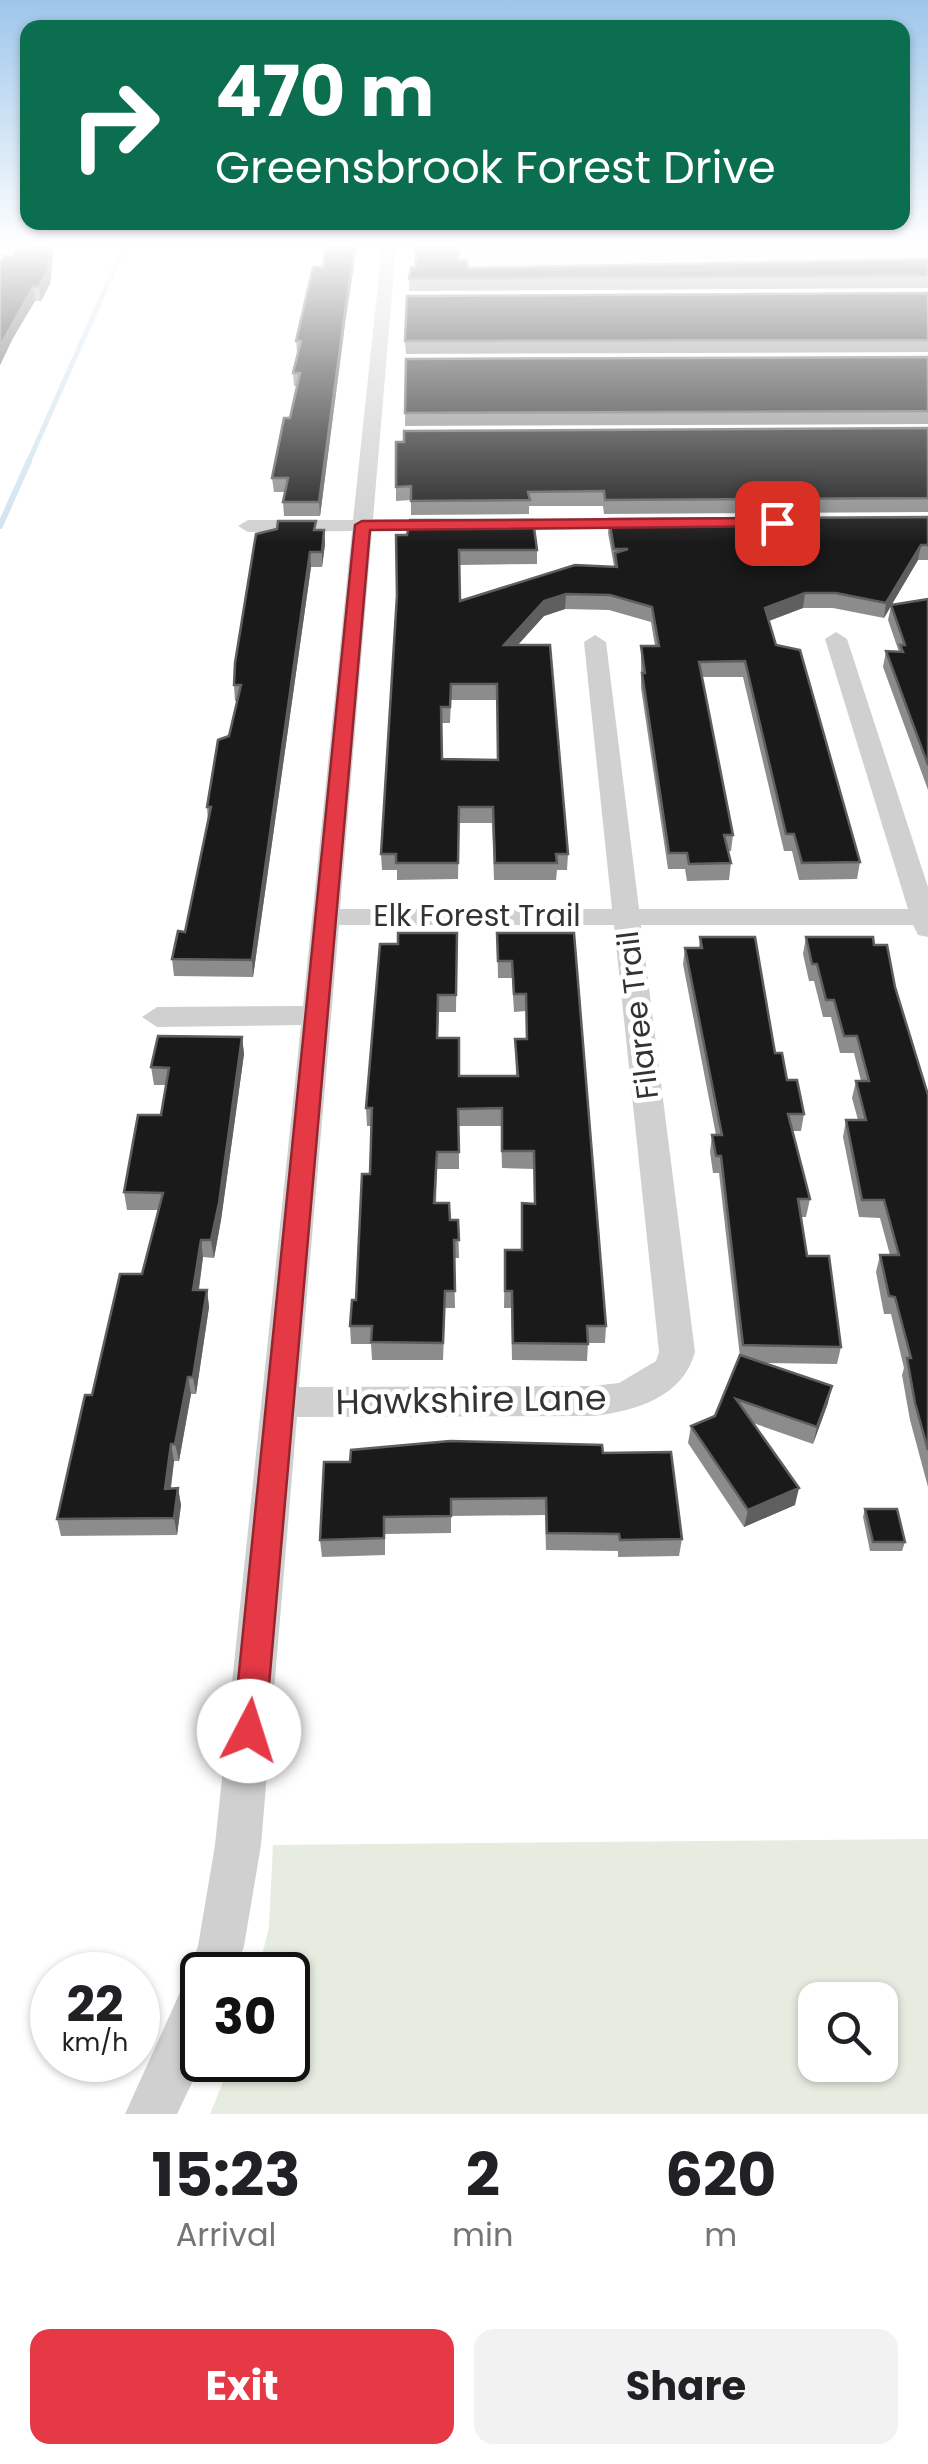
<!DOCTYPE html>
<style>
:root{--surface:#fff;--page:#f2f2f2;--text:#202124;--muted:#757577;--accent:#e63946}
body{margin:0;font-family:Poppins,sans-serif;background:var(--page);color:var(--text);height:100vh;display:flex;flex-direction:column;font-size:38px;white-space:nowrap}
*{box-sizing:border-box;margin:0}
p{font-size:32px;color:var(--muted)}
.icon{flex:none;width:55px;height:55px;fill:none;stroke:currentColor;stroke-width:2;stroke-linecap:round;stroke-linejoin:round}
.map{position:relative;height:2114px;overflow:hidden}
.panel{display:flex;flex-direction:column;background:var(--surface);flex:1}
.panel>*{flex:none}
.guide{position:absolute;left:20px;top:20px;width:890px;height:210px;border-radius:20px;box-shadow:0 2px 8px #0004;background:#0b6e4f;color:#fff;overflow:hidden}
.tools{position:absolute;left:798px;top:1982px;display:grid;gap:20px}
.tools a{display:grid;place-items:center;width:100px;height:100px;border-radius:20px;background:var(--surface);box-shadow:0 2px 8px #0004;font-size:50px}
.speed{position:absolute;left:30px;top:1952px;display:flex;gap:20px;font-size:50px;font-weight:700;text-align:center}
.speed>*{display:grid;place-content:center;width:130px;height:130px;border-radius:50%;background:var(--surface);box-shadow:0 2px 8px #0004;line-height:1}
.speed small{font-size:25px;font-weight:400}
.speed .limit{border:5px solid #111;border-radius:15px;background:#fff;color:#111}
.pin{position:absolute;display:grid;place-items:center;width:85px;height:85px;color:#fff;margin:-42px;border-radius:20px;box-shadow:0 5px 15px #0006}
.me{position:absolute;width:110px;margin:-55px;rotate:5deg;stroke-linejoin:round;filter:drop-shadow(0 0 8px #0008)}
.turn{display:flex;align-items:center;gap:35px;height:210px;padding:0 30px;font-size:45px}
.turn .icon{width:130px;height:130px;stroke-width:2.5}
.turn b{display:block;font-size:70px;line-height:85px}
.eta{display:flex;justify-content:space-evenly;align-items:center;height:170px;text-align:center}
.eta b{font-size:60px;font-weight:700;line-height:70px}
.button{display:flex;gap:20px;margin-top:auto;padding:20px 30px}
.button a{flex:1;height:115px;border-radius:20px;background:var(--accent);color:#fff;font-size:40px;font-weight:700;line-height:115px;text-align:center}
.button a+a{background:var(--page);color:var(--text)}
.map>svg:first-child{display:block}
.green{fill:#e6ecdf;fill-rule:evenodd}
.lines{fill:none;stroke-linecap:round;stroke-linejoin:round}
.stream-far1{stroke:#cfe2ee;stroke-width:5}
.stream{stroke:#cfe2ee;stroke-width:6}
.street{fill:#d0d0d0;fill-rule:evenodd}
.wall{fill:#8c8c8c;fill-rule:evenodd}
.shaded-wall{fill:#5f5f5f}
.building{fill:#1a1a1a;stroke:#5f5f5f;stroke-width:2.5;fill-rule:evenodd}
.route{fill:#e63946;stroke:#96252e;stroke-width:2.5}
.labels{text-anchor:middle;stroke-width:10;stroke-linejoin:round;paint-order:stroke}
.street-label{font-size:30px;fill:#333;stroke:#fff}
.near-street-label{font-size:35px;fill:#333;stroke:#fff}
</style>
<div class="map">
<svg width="928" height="2114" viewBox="0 0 928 2114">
<rect width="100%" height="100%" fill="#fff"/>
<path class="green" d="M470,247H928V267H470Z
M928,1839V2114H210L232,2060H288V1975H257L269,1927L273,1845ZM815,2000H880V2065H815Z"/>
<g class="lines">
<path class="stream-far1" d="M28,463L124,247"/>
<path class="stream" d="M0,526L29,461"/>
<path class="street" d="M382,247H396L373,519H450L460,525L450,531H372L340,909H612L584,642L595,635L606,642L639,909H908L825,639L836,632L847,639L928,887V937L918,935L913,925H641L695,1352C683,1397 636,1411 593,1416L297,1417L261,1845L244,1946L234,1975H202L203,2060L177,2114H125L187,1977L198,1946L215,1845L301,1025L157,1027L142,1017L157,1007L303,1006L352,531L248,532L238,526L248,520H353ZM339,925H614L659,1352L656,1361L619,1383L593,1386L299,1387Z
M650,518L660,524L657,528L496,531L486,525L496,519Z"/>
</g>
<path class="wall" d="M17,247H54L50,284L41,301H35L13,338L0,365V262L13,257Z
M928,259V288L409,291V279L415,267L459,260L468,268Z
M928,293V352L406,354L405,341Z
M345,324L320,516H284L283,502L285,492H274L272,478L290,418L297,386H294L293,373L298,353H297L296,341Z
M928,357V424L405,426L406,359Z
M928,428V512L604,514L603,506H529V514L411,515V500L396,501V442Z
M928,517V560H918L891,605L928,599V790L883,667L886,651L899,652L888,620L891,606L884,618L833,608H803L769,621L776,645L860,862L857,879L799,880L792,851H784L743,677H702L733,835L731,851H728L731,863L729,880L687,881L685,869H668L641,688V646H655L651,622L609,610L565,609L544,616L518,645L568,854L567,870H557L556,880H494L492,823H459L458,879L397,880V870H382L381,854L397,595L396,535L537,550V564L459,565L460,601L614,566L608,533L609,519ZM451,700H497V760L442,759L441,723H450Z
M317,530H324L325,544L322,567H311L253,977L174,976L172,959L185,932L208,822L207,807L229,736L237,701H235L234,685Z
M457,933L456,1012H439L438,1038L459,1076H516L515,1039H526V1011L514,1012L512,978H498L497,933H574L606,1326L605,1343H588L587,1361L512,1360L511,1308H504L505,1250H522L534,1204V1169L502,1168L501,1126H459V1169H437L436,1203L450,1220H458L459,1258H454L455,1308H445L443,1360H372L371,1344H351L350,1326L356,1300L370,1174L372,1126H367L366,1108L398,944Z
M700,937L775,1053L804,1114L801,1131H792L810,1199L806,1217H801L807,1256L841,1347L837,1364L763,1363L828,1403L813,1444L753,1423L795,1505L744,1527L688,1443L691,1426L715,1416L740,1357L719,1173H713L710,1152L712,1135H716L683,964L685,948H699Z
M806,937L874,945L895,987L928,1095V1487L910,1420L902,1375L904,1368L891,1314H884L876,1272L880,1255H890L880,1218L859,1217L843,1137L846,1120H858L852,1098L856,1081H861L854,1053H840L831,1017H823L814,981H809L803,954Z
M242,1037L244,1054L221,1220L214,1258L203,1257L199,1290H207L209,1307L196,1394H191L179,1461H174L171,1489L178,1488L181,1505L177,1535L61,1536L57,1519L92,1395L142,1274L158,1210H127L124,1192L161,1115L166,1085H154L151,1067Z
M603,1453L682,1539L679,1556L618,1557V1551L546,1550L545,1515L451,1516V1533L385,1534V1555L322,1557L320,1540L350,1462Z
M865,1509L905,1542L902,1551H870L863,1517Z"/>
<path class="shaded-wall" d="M50,247H54L50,284L41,301L39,287Z
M355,247H357L345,324L320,516L319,502L345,312Z
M33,287L35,301L13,338L0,365V346Z
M324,530L325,544L322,567V552Z
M921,545L918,560L884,618L886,603Z
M310,552L311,567L253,977L252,960Z
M805,593L803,608L763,623L765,608Z
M566,594L565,609L544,616L504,660V645L544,601Z
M242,1037L244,1054L221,1220L214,1258L211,1240Z
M201,1240L203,1257L196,1307L193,1290Z
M207,1290L209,1307L196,1394L193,1377Z
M188,1377L191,1394L179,1461L175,1444Z
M832,1386L828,1403L813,1444L817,1427Z
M171,1444L174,1461L168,1506L165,1489Z
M178,1488L181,1505L177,1535L174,1518Z
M799,1488L795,1505L744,1527L748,1510Z"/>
<path class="building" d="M17,247H50L48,270L39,287H33L0,346V262L4,256L13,257Z
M325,247H355L345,312L319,502H283L288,478H272L284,418H290L300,373H293L301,341H296L313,267H323Z
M417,247H459L458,260H467L468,268L928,259V276L409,279L411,267H415Z
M928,293V340L405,341L407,296Z
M928,357V411L405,413L406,359Z
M928,428V498L605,500L604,491L528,492L530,500L411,501V486L396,487V442H404V431Z
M928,517V545H921L886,603L836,593H805L765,608L776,645L800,650L860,862L802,863L794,834H786L745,661L699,662L733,835H724L731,863L689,864L687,853H669L642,673H645L641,646H659L652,607L610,595L566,594L544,601L504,645H550L568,854H556L557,863H495L493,807H459L458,863H396V854H381L397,595L396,535H407L410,520H533L537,550H459L460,601L575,565L617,567L615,553L628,549H614L609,519ZM451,684H497L498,760L442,759L441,707H450Z
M278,521H316L314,530H324L322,552H310L252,960L172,959L178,931L185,932L211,807H207L218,740L229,736L241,685H234L235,663L256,534L277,529Z
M928,599V765L886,651L903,652L900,645H905L891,605Z
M398,933H457L456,995H438L437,1038H459V1076H518L515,1039H527L526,994H514L512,961H498L497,933H574L606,1326H587L588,1344L513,1343L512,1291H505V1250H522V1203L535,1204L534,1151H502V1108L458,1109L459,1152H437L434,1203H449L450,1220H458L459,1240H454L455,1291H445L443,1343L371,1342L372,1326H350L352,1300H356L362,1174H370L372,1108H366L380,944H398Z
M700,937H755L775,1053H782L787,1080H797L804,1114H788L810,1199H798L807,1256H829L841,1347L743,1345L721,1156H716L712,1135H722L685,948H702Z
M806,937H873L874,945H887L895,987L928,1095V1450L915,1403L907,1358H911L895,1297L889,1296L880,1255H899L884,1200H862L846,1120H866L856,1081H869L857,1036H844L834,1000H826L817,964H812Z
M158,1036L242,1037L219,1203L211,1240H201L193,1290H207L193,1377H188L175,1444H171L165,1489L178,1488L174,1518L57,1519L85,1395H92L120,1274H142L163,1193L124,1192L138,1115H161L169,1068L151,1067Z
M740,1355L832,1386L817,1427L736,1399L799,1488L748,1510L691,1426L715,1416Z
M450,1441L602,1445L603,1453L671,1452L682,1539L620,1540L619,1534L547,1533L546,1498L451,1499V1516L384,1517V1538L320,1540L324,1462H350L351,1450Z
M865,1509H897L905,1542H873Z"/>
<linearGradient id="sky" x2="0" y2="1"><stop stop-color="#9ec6ea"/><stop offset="0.45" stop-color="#fff"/><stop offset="1" stop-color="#fff" stop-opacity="0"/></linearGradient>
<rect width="928" height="543" fill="url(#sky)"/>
<path class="route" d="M777,518L785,523L783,526L370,530L265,1731L260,1742L249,1747L238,1742L233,1731L355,525L362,521Z"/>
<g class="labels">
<g class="street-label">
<text x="477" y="926">Elk Forest Trail</text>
<text transform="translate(638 1015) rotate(-97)" y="10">Filaree Trail</text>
</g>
<g class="near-street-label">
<text transform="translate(471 1400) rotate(-1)" y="12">Hawkshire Lane</text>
</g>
</g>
</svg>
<div class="tools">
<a><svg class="icon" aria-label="search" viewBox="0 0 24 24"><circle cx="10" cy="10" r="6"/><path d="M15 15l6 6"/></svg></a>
</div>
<div class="speed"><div>22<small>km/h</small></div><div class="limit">30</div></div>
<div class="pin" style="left:777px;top:523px;background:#d93025"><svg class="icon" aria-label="arrive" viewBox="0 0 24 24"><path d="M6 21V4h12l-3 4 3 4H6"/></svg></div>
<svg class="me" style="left:249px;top:1731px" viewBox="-20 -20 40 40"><circle r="19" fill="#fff"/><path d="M0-13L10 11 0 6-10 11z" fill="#e63946"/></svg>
<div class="guide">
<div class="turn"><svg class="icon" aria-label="right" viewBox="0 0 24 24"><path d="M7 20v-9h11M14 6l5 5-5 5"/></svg><div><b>470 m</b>Greensbrook Forest Drive</div></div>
</div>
</div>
<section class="panel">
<div class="eta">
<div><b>15:23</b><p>Arrival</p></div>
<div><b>2</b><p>min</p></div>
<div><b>620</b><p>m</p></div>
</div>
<div class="button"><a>Exit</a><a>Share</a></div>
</section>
